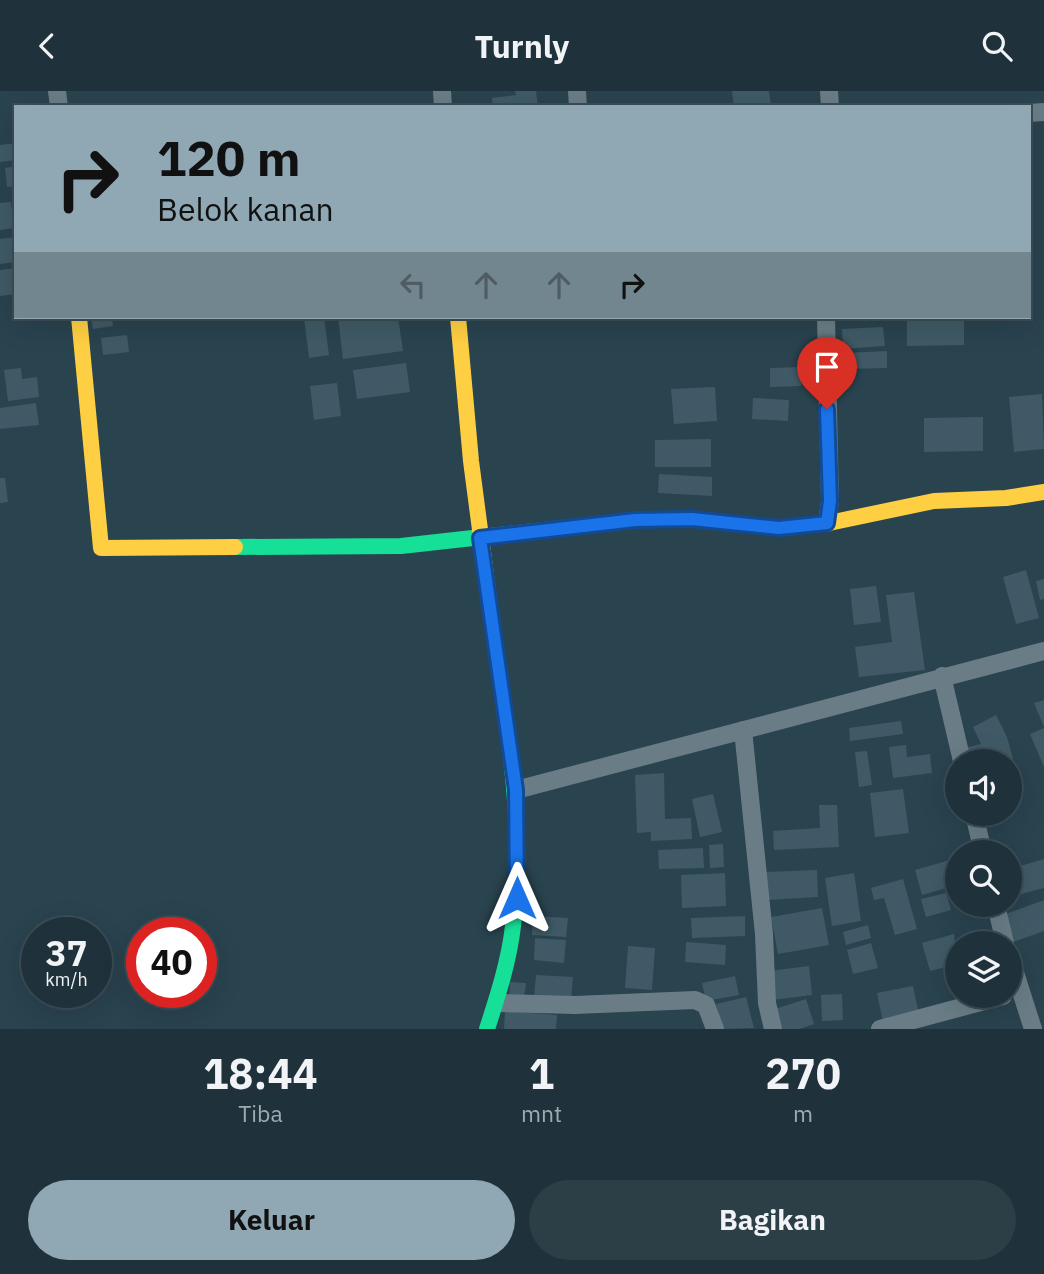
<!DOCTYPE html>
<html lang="id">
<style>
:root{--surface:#1f323b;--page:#2c3e46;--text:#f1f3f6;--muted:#a1aaaf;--line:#3c4d55;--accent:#8fa8b4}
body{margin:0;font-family:"IBM Plex Sans",sans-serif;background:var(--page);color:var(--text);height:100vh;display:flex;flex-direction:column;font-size:26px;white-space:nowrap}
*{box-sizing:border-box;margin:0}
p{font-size:23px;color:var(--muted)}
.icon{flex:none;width:38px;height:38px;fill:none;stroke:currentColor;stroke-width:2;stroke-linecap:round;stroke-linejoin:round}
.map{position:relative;height:938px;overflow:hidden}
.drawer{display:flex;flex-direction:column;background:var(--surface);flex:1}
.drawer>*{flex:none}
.hud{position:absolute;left:14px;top:14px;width:1017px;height:214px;border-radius:0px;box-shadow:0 7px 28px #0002,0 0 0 2px var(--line);background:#8fa8b4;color:#111;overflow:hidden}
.buttons{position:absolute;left:945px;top:658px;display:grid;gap:14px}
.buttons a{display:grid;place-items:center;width:77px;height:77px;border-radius:50%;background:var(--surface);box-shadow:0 7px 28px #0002,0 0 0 2px var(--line);font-size:35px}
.speed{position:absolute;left:21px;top:826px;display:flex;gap:14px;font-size:35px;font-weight:700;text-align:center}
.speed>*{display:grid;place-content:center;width:91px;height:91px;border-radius:50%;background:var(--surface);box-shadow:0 7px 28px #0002,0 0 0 2px var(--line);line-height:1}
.speed small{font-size:18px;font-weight:400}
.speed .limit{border:10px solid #d22;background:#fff;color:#111}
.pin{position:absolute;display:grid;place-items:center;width:60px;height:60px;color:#fff;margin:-72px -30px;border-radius:50% 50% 50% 0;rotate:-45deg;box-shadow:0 0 7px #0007}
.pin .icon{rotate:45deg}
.me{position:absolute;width:77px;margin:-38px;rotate:0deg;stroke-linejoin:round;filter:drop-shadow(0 0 5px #0008)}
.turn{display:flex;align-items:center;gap:24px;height:147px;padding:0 28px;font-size:32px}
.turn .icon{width:91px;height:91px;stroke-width:2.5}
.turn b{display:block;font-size:49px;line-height:60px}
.lanes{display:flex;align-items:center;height:66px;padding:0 28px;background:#0003;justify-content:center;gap:35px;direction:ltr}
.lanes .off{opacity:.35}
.eta{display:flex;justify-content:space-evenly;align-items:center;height:119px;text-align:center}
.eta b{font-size:42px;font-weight:700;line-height:49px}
.action{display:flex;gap:14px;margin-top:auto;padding:14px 28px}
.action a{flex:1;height:80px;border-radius:42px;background:var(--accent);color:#111;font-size:28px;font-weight:700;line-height:80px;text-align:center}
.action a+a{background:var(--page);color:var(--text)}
header{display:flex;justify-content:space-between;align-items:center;height:91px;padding:0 28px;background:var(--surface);font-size:32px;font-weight:700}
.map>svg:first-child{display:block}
.building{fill:#3f5a66}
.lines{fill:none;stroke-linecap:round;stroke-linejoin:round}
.street{stroke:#6a7d86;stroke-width:18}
.fast{stroke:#16e098;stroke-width:16}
.slow{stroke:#ffcf43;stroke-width:16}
.route-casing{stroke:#114b97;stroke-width:18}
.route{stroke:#1a73e8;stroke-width:12}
</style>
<header><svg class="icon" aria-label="back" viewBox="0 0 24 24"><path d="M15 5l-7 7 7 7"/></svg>Turnly<svg class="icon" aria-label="search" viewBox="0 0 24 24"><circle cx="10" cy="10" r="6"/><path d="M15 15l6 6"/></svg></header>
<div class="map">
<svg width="1044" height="938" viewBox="0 0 1044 938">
<rect width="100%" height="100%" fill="#29434f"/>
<path class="building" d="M515,0H536L538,16H493L492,7L516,4Z
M732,0H769L771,15L734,16Z
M16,52V69L0,71V54Z
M16,75V95L7,96L5,77Z
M11,111L14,137L0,139V112Z
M16,146V171L0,173V148Z
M16,177V203L0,205V179Z
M91,226H112L113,235L93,238Z
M324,226L329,264L309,267L304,227Z
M398,226L403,260L343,268L338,227Z
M907,229H964V254L907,255Z
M883,236L885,255L843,258L842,238Z
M127,244L129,261L103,264L101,247Z
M887,260V277L846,278L845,262Z
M406,272L410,301L357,308L353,279Z
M801,276V295L770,296V277Z
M21,277L22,288L37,286L39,306L8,310L4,279Z
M337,292L341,325L314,329L310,295Z
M715,296L717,330L674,333L671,298Z
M1042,303L1044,358L1014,361L1009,306Z
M753,307L789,309L788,330L752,328Z
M36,312L39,334L0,338V317Z
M983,326V360L924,361V327Z
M711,348V376H655V349Z
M659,383L712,386V405L658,402Z
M0,387H5L8,411L0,412Z
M1026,479L1039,527L1016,533L1003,486Z
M1044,488V508L1040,509L1036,490Z
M876,495L881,531L854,534L850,498Z
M914,501L925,579L859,586L855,556L892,551L886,504Z
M1044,609V636L1034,612Z
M996,624L1007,646L1015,676L1010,677V670H964L960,658L981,653L973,636Z
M901,630L903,643L850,650L849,637Z
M1044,637V676L1030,643Z
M906,654L907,666L930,663L932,682L893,687L889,656Z
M867,660L872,694L859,696L855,661Z
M664,682L665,728L691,727L692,748L651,750V741L637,742L635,684Z
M903,698L909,742L875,746L870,702Z
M713,703L722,741L700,746L692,708Z
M819,714H837L839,756L774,759L773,740L820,737Z
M723,753L724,776L710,777L709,754Z
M703,757L704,777L659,778L658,759Z
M957,767V794L922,804L915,779Z
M1044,768V797L1010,806V778Z
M817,779L818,806L766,809L765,781Z
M725,782L726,815L682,817L681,784Z
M854,782L861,830L832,835L825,787Z
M903,788L917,838L895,844L884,807L874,809L871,797Z
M946,802L951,819L926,826L921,808Z
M1044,809V840L1013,851L1003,824Z
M822,817L829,854L778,863L771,826Z
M533,825L568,827L566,846L532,844Z
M745,825V845L692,847L691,827Z
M868,834L871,847L846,854L843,841Z
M954,843L957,873L930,880L922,852Z
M535,847L566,849L564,872L534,869Z
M686,851L726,854L725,874L685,871Z
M871,852L878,877L853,883L847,859Z
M628,855L655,857L652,899L625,897Z
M809,875L812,904L772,909L769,880Z
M536,884L573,886L571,909L534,906Z
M735,885L739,904L706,910L702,892Z
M510,891L526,892L524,908L509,907Z
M913,895L919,924L883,931L877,902Z
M842,903L843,929L822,930L821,904Z
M746,906L754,937L722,938L716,913Z
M806,908L814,933L799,938H782L775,918Z
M505,920L557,924L556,938H504Z"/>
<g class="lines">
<path class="street" d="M57,0L59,16
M442,0L443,16
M577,0L578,16
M829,0L830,16
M1029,22L1044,21
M826,226L830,410L827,432
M942,585L962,670
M743,639L764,843L767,912L773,938
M516,699L1044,560
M974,723L983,761
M996,814L1005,852
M1010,866L1033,938
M498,912L575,914L695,909L706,914L715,938
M880,938L1003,905"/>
<path class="fast" d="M235,456L401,455L634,429L692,428L779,437L829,432
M487,938C498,904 509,870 513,835C525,741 509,646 495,553"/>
<path class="slow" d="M79,226L101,457L235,456
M458,226L471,370L495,553
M829,432L934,410L1006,407L1044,401"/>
</g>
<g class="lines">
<defs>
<path id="route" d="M517,807L516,699L480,447L635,429L692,428L779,437L827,432L830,410L827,318"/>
</defs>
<use href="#route" class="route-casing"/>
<use href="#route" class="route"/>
</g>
</svg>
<div class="buttons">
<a><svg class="icon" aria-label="sound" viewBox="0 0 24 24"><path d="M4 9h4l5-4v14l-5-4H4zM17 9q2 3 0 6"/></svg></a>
<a><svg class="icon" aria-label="search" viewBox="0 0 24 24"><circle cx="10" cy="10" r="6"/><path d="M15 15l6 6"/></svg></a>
<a><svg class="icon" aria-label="layers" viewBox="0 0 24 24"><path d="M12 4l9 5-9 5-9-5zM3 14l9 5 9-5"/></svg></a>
</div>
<div class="speed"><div>37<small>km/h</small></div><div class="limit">40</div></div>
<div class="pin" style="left:827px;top:318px;background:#d93025"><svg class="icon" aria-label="arrive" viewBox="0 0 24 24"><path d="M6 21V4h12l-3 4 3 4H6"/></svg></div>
<svg class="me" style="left:517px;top:807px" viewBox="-20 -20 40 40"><path d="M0-17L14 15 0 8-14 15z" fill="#1a73e8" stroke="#fff" stroke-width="4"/></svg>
<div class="hud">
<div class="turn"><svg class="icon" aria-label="right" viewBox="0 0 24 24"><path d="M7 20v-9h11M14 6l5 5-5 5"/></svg><div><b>120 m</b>Belok kanan</div></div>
<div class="lanes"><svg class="icon off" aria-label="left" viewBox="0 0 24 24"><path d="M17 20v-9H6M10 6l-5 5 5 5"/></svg><svg class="icon off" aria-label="ahead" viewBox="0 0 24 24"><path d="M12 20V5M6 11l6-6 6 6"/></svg><svg class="icon off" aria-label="ahead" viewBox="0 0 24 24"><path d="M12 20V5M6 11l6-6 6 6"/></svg><svg class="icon" aria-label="right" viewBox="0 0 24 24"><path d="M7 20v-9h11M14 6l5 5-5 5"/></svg></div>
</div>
</div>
<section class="drawer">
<div class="eta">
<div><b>18:44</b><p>Tiba</p></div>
<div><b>1</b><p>mnt</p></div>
<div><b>270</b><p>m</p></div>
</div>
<div class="action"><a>Keluar</a><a>Bagikan</a></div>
</section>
